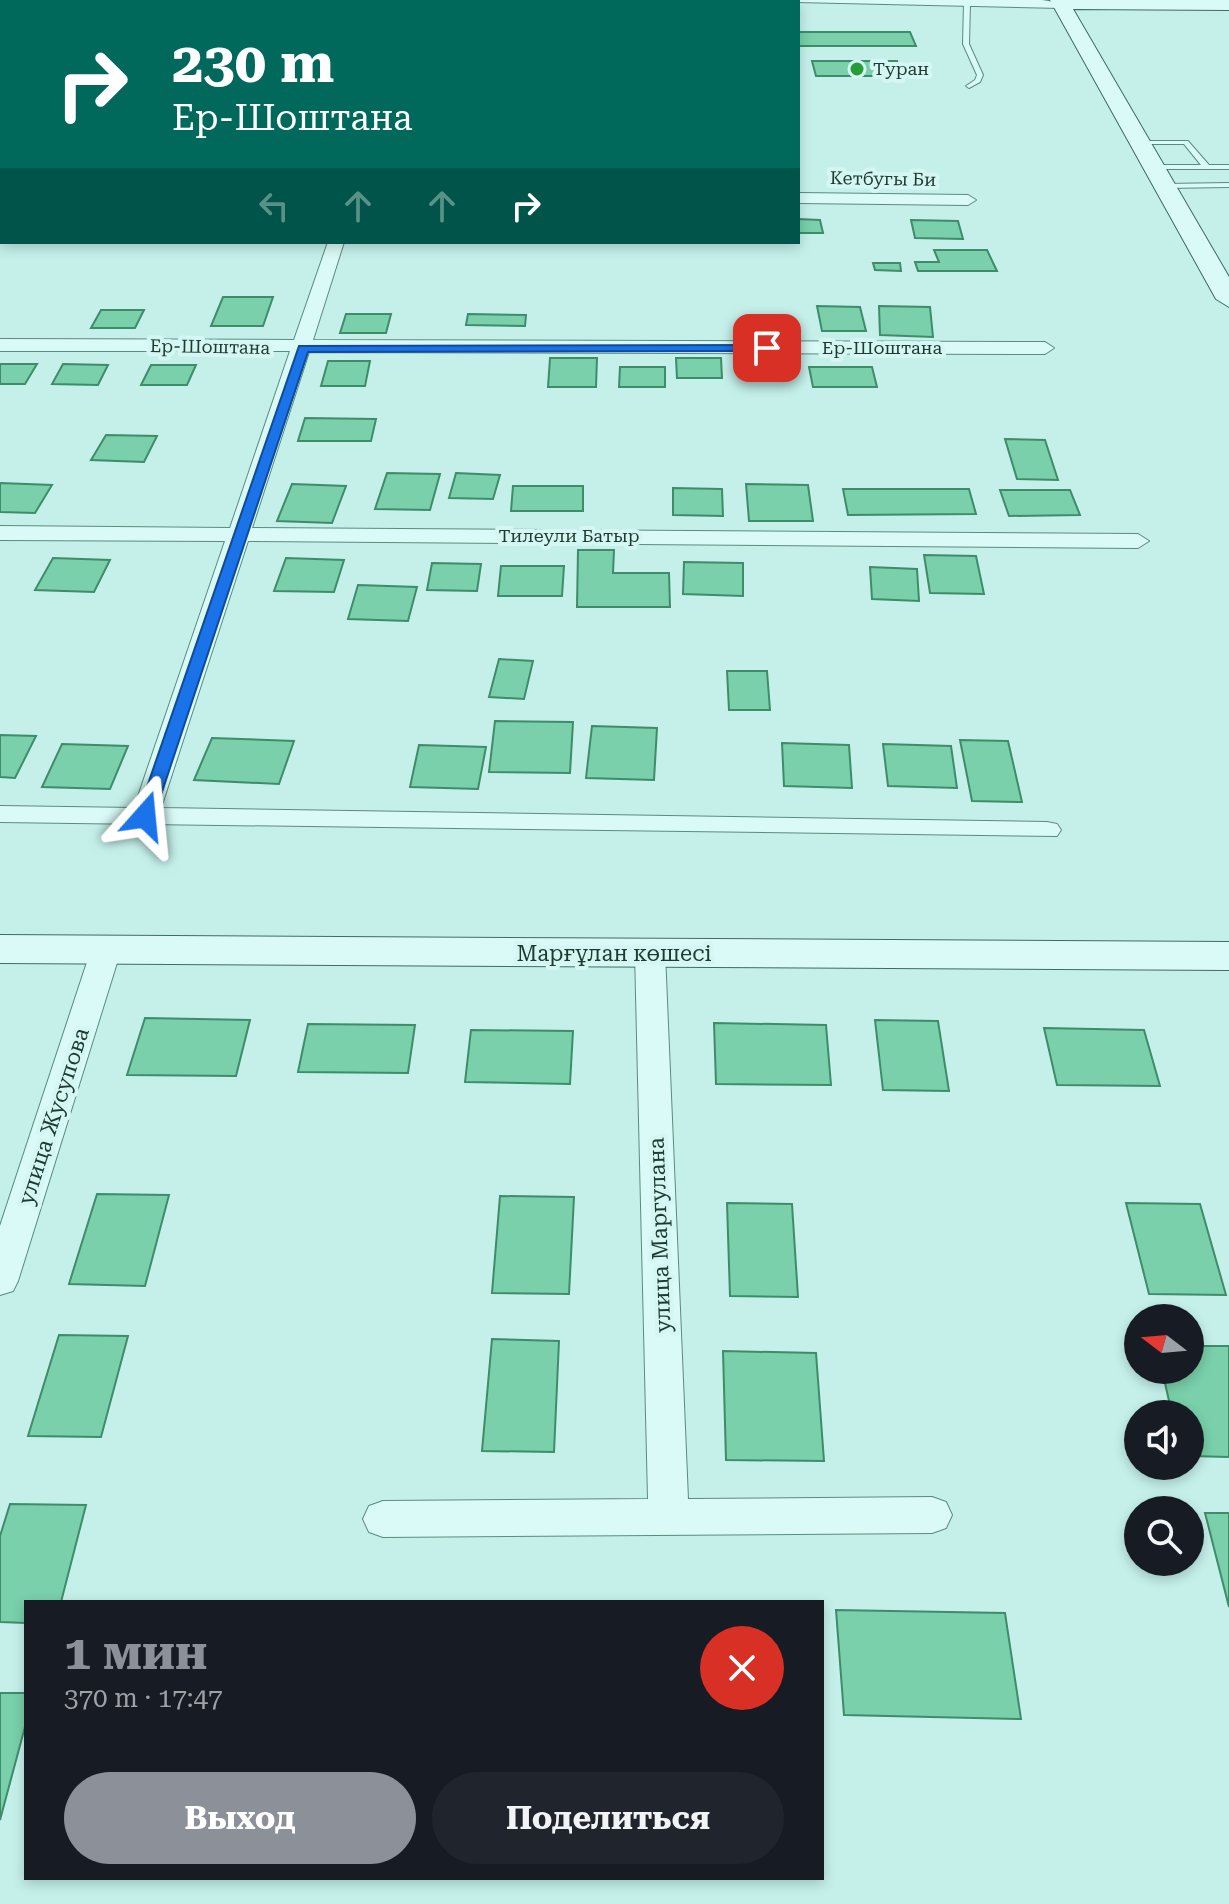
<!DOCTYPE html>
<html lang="ru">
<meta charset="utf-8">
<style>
:root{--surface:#171b24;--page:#20242c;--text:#f1f3f6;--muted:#9ea1a6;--accent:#8c9099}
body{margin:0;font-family:"Roboto Serif",serif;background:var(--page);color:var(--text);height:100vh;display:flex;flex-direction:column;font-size:30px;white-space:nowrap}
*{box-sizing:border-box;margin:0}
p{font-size:26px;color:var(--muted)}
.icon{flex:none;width:44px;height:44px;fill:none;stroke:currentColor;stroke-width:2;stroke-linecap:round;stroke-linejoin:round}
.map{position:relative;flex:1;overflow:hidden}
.side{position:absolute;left:24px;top:1600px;width:800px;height:280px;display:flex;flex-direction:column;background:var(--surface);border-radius:0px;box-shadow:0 4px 12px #0003}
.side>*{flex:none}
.hud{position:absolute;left:0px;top:0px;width:800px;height:244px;box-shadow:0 4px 12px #0003;background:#00695c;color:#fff;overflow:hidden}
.needle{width:52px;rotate:286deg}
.controls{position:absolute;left:1124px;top:1304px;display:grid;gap:16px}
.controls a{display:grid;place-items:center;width:80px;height:80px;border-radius:50%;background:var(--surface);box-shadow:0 4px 12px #0003;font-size:40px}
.pin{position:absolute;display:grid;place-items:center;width:68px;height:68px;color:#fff;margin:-34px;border-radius:16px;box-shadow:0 4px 12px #0006}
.me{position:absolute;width:88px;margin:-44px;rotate:18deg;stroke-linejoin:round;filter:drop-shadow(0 0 6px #0008)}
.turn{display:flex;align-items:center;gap:28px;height:168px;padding:0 40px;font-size:36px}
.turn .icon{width:104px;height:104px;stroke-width:2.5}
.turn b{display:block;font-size:56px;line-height:68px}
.lanes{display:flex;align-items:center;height:76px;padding:0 40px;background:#0003;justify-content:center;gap:40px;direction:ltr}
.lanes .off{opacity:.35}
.round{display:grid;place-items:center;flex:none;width:84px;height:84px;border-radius:42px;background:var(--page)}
.summary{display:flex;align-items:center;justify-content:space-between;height:136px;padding:0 40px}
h1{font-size:48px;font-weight:700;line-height:60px;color:var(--accent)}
.action{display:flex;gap:16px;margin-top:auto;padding:16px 40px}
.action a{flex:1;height:92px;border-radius:48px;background:var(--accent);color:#fff;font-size:32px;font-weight:700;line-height:92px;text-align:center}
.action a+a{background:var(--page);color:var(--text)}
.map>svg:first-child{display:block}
.building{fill:#79d0ab;stroke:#3f8c6a;stroke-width:2}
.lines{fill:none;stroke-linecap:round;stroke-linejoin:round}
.service-casing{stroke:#5a8c7d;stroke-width:2}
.minor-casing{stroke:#5a8c7d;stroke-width:2}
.secondary-casing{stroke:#3d6e5e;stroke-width:2}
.service{fill:#d9faf6;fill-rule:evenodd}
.minor{fill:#d9faf6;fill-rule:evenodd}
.secondary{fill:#d9faf6;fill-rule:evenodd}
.route{fill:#1a73e8;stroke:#114b97;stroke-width:2}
.poi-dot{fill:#279d3a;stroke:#d5f7f3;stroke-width:3}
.labels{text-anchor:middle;stroke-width:8;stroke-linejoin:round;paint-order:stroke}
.far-poi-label{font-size:18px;fill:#1e3b31;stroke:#d5f7f3;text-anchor:start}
.far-street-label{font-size:18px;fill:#1e3b31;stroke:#d5f7f3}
.street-label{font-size:22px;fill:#1e3b31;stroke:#d5f7f3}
</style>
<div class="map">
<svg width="1229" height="1904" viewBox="0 0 1229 1904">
<rect width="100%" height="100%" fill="#c5f0ea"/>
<path class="building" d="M798,32H910L916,46H798Z
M812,61H897L902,76H816Z
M798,219L820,220L823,233H798Z
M911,220L958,221L963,239L915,238Z
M934,250H987L997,271H918L915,262H939Z
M873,263H900L901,271L875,270Z
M223,297H273L263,326H211Z
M817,306L860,307L866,331H822Z
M879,306L930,307L933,337L880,335Z
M101,310H144L135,328H91Z
M346,314H391L386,333H340Z
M468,314L526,315L525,326L466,325Z
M550,358H597L596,387H548Z
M676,358H721L722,378H677Z
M328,361H370L365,386H321Z
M0,364H37L25,384H0Z
M63,364L108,365L98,385L52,384Z
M151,365H196L187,385H141Z
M620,367H665V387H619Z
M809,367H872L877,387H813Z
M305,418L376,419L371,441H298Z
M106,435L157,436L144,462L91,460Z
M1005,439L1045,440L1058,480L1017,479Z
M387,473L440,474L430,510L375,509Z
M456,473L500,475L493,499L449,498Z
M0,483L52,485L35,513L0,512Z
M292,484L346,486L332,523L277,521Z
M746,484L808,485L813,521H749Z
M513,486H583V511H511Z
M673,488L722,489L723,516L673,515Z
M843,489H969L976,514L848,515Z
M1000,490H1070L1080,515L1009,516Z
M578,550H614L613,573H669L670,607H577Z
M924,555L976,556L984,594L930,593Z
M53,558L110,560L94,592L35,590Z
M286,558L344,560L334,592L274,591Z
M684,562L743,563V596L683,594Z
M432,563L481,564L477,591L427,590Z
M501,566H564L562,596H498Z
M870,567L917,569L919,601L872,599Z
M358,585L417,587L408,621L348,619Z
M499,659L533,661L524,699L489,697Z
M727,671H767L770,710H729Z
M495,721L573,722L570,773L489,772Z
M592,726L657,728L654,780L586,778Z
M0,735L36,736L15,778L0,777Z
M212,738L294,741L279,784L194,780Z
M960,740L1008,741L1022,802L972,801Z
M782,743L849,745L852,788L784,786Z
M62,744L128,746L110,789L42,787Z
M883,744L951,746L957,788L888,786Z
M419,745L486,747L478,789L410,787Z
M145,1018L250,1020L236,1076L127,1075Z
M875,1020L938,1021L949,1091L883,1090Z
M714,1023L826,1025L831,1085L716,1084Z
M308,1024L415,1025L408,1073L298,1072Z
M1044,1028L1144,1030L1160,1086L1057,1085Z
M471,1030L573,1031L570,1084L465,1082Z
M97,1194L169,1195L145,1286L69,1284Z
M500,1196L574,1197L569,1294L492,1293Z
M727,1203L792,1204L798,1297L730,1296Z
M1126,1203L1200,1204L1226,1295L1149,1294Z
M59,1335L128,1336L101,1437L28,1436Z
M492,1339L559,1341L554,1452L482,1451Z
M1190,1346H1229V1457L1190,1456V1414H1172L1162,1370H1190Z
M723,1351L816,1353L824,1461L726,1460Z
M10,1504L86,1505L61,1602H26V1623L0,1622V1536Z
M1205,1513H1229V1607Z
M836,1610L1005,1613L1021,1719L844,1715Z
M0,1693H26V1723L0,1820Z"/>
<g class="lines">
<defs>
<path id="service" d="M967,1L970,3L969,44L983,75L980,82L969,88L966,86L975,80L977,75L963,44L964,3Z
M1138,141H1188L1209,165H1229V169H1151V165H1201L1184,144H1140Z
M1229,183V187L1165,188L1161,186L1165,184Z"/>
<path id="minor" d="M707,0H1042L1067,4L1061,8Z
M0,191H2V201H0Z
M798,193L968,195L976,200L968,205L798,203Z
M328,242H344L313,340L1045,342L1054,348L1045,354L309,352L252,528L1138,534L1149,541L1138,548L248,541L161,808L1047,822L1057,824L1061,830L1057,836L0,822V806L134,808L225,541L0,540V526L230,528L290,351H0V339L294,340Z
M106,940L117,943L121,950L18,1281L13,1291L0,1295V1226L91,950L95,943Z
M650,943L661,946L665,953L688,1499L932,1497L946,1502L952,1515L946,1528L932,1533L383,1537L369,1532L363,1519L369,1506L383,1501L648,1499L635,953L639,946Z"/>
<path id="secondary" d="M1050,0H1229V10L1073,9L1229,277V307L1216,299Z
M0,935L1229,942V970L0,963Z"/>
</defs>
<use href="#service" class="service-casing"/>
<use href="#minor" class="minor-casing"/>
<use href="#secondary" class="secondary-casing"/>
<use href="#service" class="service"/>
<use href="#minor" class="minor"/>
<use href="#secondary" class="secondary"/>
</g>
<path class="route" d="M767,345L771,351L308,352L154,816L151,819H139L137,816L299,346Z"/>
<circle class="poi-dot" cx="857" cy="69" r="8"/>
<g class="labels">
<g class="far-poi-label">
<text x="873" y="75">Туран</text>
</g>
<g class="far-street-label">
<text transform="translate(883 179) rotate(1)" y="6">Кетбугы Би</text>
<text transform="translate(210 347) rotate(1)" y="6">Ер-Шоштана</text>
<text x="882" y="354">Ер-Шоштана</text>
<text x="569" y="542">Тилеули Батыр</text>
</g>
<g class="street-label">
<text x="614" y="961">Марғұлан көшесі</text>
<text transform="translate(53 1116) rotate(-72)" y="8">улица Жусупова</text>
<text transform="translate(659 1235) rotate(-92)" y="8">улица Маргулана</text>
</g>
</g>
</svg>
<div class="controls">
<a><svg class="needle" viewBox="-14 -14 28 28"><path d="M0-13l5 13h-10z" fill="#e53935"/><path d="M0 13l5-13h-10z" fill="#9ea1a6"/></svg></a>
<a><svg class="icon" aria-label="sound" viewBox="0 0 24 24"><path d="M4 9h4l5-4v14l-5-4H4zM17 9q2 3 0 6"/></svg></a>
<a><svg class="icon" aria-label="search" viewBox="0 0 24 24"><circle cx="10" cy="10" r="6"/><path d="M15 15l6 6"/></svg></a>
</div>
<div class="pin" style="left:767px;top:348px;background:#d93025"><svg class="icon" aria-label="arrive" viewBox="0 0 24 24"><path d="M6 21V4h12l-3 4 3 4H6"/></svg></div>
<svg class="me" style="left:145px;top:816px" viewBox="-20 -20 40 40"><path d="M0-17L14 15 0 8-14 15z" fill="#1a73e8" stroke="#fff" stroke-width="4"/></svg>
<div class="hud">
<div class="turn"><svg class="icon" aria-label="right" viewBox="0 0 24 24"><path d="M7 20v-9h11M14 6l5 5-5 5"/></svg><div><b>230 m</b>Ер-Шоштана</div></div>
<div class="lanes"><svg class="icon off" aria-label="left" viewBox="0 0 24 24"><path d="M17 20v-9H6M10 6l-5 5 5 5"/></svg><svg class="icon off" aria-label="ahead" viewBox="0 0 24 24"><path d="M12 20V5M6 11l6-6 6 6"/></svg><svg class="icon off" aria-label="ahead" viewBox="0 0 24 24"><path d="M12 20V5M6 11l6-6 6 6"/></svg><svg class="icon" aria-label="right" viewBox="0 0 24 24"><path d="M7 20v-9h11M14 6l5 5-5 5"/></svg></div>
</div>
<section class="side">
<div class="summary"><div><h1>1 мин</h1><p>370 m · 17:47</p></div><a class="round" style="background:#d93025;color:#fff"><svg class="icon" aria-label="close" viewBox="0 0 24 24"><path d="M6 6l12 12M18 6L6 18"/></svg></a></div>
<div class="action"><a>Выход</a><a>Поделиться</a></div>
</section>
</div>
